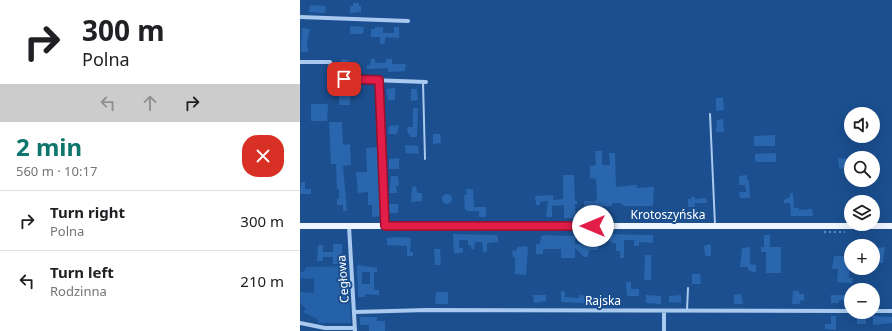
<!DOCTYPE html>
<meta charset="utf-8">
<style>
:root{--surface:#fff;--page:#f2f2f2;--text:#202124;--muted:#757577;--line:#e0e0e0;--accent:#0f766e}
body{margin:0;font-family:"Noto Sans",sans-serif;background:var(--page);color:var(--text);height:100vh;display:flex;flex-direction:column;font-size:15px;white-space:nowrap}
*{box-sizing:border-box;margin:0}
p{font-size:13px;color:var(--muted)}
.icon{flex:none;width:22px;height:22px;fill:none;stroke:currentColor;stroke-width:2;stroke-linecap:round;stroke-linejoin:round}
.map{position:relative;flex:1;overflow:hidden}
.panel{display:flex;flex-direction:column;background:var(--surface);width:300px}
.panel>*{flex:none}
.guide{background:#fff;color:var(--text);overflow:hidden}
.tools{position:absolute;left:544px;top:107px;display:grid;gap:8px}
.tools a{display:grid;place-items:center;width:36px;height:36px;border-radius:50%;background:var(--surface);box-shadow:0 4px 16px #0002;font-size:20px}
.pin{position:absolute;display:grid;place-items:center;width:34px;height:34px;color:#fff;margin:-17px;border-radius:8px;box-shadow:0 2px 6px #0006}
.me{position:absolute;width:44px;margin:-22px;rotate:270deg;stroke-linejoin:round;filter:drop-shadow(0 0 3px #0008)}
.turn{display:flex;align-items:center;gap:14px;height:84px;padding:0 16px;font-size:18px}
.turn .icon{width:52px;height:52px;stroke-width:2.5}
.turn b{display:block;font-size:28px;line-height:34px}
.lanes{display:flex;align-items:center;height:38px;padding:0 16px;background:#0003;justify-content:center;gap:20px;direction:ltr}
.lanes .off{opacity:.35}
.round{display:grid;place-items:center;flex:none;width:42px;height:42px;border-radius:16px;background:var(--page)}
.overview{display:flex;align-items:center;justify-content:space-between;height:68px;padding:0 16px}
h1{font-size:24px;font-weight:700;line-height:30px;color:var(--accent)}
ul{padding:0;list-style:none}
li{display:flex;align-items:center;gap:12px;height:60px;padding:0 16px;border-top:1px solid var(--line)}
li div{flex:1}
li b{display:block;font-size:15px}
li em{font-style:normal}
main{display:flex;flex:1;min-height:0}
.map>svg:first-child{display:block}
.green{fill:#2461a8}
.building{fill:#2a66ad;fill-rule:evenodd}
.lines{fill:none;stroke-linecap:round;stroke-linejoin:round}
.path{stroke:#a9c9ee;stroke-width:1;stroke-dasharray:2 3;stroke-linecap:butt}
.lane{stroke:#a9c9ee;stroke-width:2}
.street{stroke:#a9c9ee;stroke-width:4}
.primary{stroke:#f0f6ff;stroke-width:6}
.route-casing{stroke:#92132f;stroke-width:10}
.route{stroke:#e11d48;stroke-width:7}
.labels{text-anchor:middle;stroke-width:4;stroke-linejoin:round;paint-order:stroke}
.street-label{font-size:12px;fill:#fff;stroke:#1b4f8f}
</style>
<main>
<section class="panel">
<div class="guide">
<div class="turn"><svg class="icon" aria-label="right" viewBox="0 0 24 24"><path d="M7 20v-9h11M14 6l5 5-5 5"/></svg><div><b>300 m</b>Polna</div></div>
<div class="lanes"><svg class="icon off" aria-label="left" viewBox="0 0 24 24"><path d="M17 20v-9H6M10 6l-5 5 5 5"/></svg><svg class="icon off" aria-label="ahead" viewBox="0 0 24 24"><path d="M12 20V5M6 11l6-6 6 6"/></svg><svg class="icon" aria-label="right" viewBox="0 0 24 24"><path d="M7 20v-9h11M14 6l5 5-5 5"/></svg></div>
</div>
<div class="overview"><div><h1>2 min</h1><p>560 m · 10:17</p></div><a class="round" style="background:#d93025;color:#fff"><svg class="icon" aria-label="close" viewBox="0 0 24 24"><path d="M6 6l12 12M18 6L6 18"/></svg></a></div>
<ul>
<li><svg class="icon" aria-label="right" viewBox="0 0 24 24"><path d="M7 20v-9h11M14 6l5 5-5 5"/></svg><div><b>Turn right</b><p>Polna</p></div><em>300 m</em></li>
<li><svg class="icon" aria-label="left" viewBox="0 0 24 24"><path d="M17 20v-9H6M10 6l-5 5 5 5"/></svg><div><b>Turn left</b><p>Rodzinna</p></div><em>210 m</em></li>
</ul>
</section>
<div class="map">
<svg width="592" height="331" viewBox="0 0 592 331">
<rect width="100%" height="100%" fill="#1b4f8f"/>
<path class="green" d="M48,266L51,323H18L17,319L3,312L6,309L0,303V292L14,293V279L0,278V272H4L6,267Z"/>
<path class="building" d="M53,3H59V6H61V12L50,13V6H53Z
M10,5L26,6L25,13L9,12Z
M50,26L64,27L63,34H50Z
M75,27H83V33H94V27H99V38L86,37L84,44H80V37H71V29H75Z
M2,28L10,29L7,42L8,52H1Z
M41,59L49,60L47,72H40Z
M71,59H75V63H83L86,62V59H92V64H106L105,71L88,72V68L67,69V65H70Z
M95,88V100H88L86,89Z
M42,89L50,90V105H39V92H42Z
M111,89H117L118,100L111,101Z
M416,98H423L424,110L416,111Z
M11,104H28L27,121H11Z
M113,108H118L117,137H110V134H108L107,127H113Z
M423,119L424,132H416L417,120Z
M29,122H42L43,145L50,144L51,165L43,166L47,211H43V205H37V199H39V189H37L36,164H31Z
M99,125L97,134H88L89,126Z
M133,134H140L141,143L133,144Z
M475,135V146H454V136Z
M105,145L118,146L119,154L106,153Z
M78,147L81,216L72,217V205H68V192L58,193L56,172H67L66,148Z
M295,151H302V165H310L309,153H315L316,187L337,185V188L354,187L353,206H325L321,205V203H312V206L292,207L293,218H285L284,201H295L297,198L296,179L290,178V166L296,165Z
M476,153V162H457L455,161V154Z
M99,158V169H89V159Z
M538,158L547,159V168L539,169Z
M263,175H274L275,201H277V204H275L276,218H264V205L252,206V217H246L248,201L240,202V205H236L235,196L253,195V200L263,199Z
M447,175V180H449L450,198H440L439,192H446L445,185H439V176Z
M91,176H98L99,186H96L97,193H89Z
M1,182H5V189H11V194H0Z
M116,186L117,193H122V201L111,202L112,187Z
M166,189H173L174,207H186V217H179V211H167L165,209L164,195H167Z
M490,193H493L494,208H499V210L512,209L513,216H491L490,203H484V200L490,197Z
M142 199a5 5 0 1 1 10 0a5 5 0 1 1-10 0Z
M391,197H395V199L406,198L407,203H395V207H388V199H391Z
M89,204H98V213H89Z
M153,234L196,235L198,237V242L187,243V252H183L182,242H175L174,249H171V245H168V240H159V248H163V252L154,254Z
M299,234L353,235V243L339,242V246H334V240H324V258H320V251H316V243H311V241H299L298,250H289L288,257H284L275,248V258H261V249H243V254H236V244H240L241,236L244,235L275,236V244L294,245V239H297Z
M464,235H470V247H481V273H466V252H461V247H464Z
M99,237L111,238L110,252H113V256H107V246L87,245V238Z
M33,244H42V264H33V257H23V261H17L18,245H23V252H33Z
M409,244L411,245V256H405L404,246Z
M548,245H551L549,278H553L552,283H549L537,282L538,269H532L534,256H548Z
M224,246L228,247L226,275L215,274V257H213L212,251L217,250V247Z
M450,247V264L456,265V273L448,270V267H440L442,248Z
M585,247L583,263H577V248Z
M134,249H140L141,265H135Z
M345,255H351V280H344Z
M57,265L77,268V272H74V290H79V295L65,294V297H58ZM62,272H70V284H62Z
M392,274H400L401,284H392Z
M326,282H331V289H339V296H327Z
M261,291L265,292V297L279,298V295L286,296V307L283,303L261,302Z
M493,291H499V294H504V301L500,300V304H492Z
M136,292H148V304H135Z
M545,292H551V304H546V300H539V303H531V295H545Z
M441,294L443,304H434V295Z
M233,295H246V301L234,303Z
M346,295L361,296V304L346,303Z
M381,295V303L369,302V296Z
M563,312H566V324H557V318H563Z
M531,316H536V330L525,329V324H531Z
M573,316L592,317V323L573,325Z
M60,317H77V321H85V331H69V325H60Z"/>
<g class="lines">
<path class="path" d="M524,232H545"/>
<path class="lane" d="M123,82L125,159
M410,114L415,225
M387,310L388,288"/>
<path class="street" d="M0,17L108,21
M0,62H30L35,76L44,79L126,82
M79,80L85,226
M49,226L55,331
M364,311V331
M573,311H592
M55,312L127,310L551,311
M0,323L25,328H55"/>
<path class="primary" d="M0,226H592"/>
</g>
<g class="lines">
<defs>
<path id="route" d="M44,79L79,80L85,226H293"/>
</defs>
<use href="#route" class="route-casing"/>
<use href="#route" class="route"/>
</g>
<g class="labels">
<g class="street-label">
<text x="368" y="219">Krotoszyńska</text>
<text transform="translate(43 279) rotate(-94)" y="4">Cegłowa</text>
<text x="303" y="305">Rajska</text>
</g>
</g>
</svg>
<div class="tools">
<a><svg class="icon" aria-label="sound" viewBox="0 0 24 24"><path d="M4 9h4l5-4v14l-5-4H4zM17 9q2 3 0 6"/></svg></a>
<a><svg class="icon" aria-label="search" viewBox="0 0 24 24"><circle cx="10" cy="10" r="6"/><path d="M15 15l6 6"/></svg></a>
<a><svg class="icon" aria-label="layers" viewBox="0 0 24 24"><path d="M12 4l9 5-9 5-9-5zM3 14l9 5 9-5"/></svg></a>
<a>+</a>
<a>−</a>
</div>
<div class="pin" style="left:44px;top:79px;background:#d93025"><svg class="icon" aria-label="arrive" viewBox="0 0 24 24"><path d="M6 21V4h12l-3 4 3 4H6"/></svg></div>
<svg class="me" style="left:293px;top:226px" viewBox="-20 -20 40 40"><circle r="19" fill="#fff"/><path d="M0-13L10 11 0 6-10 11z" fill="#e11d48"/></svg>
</div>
</main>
